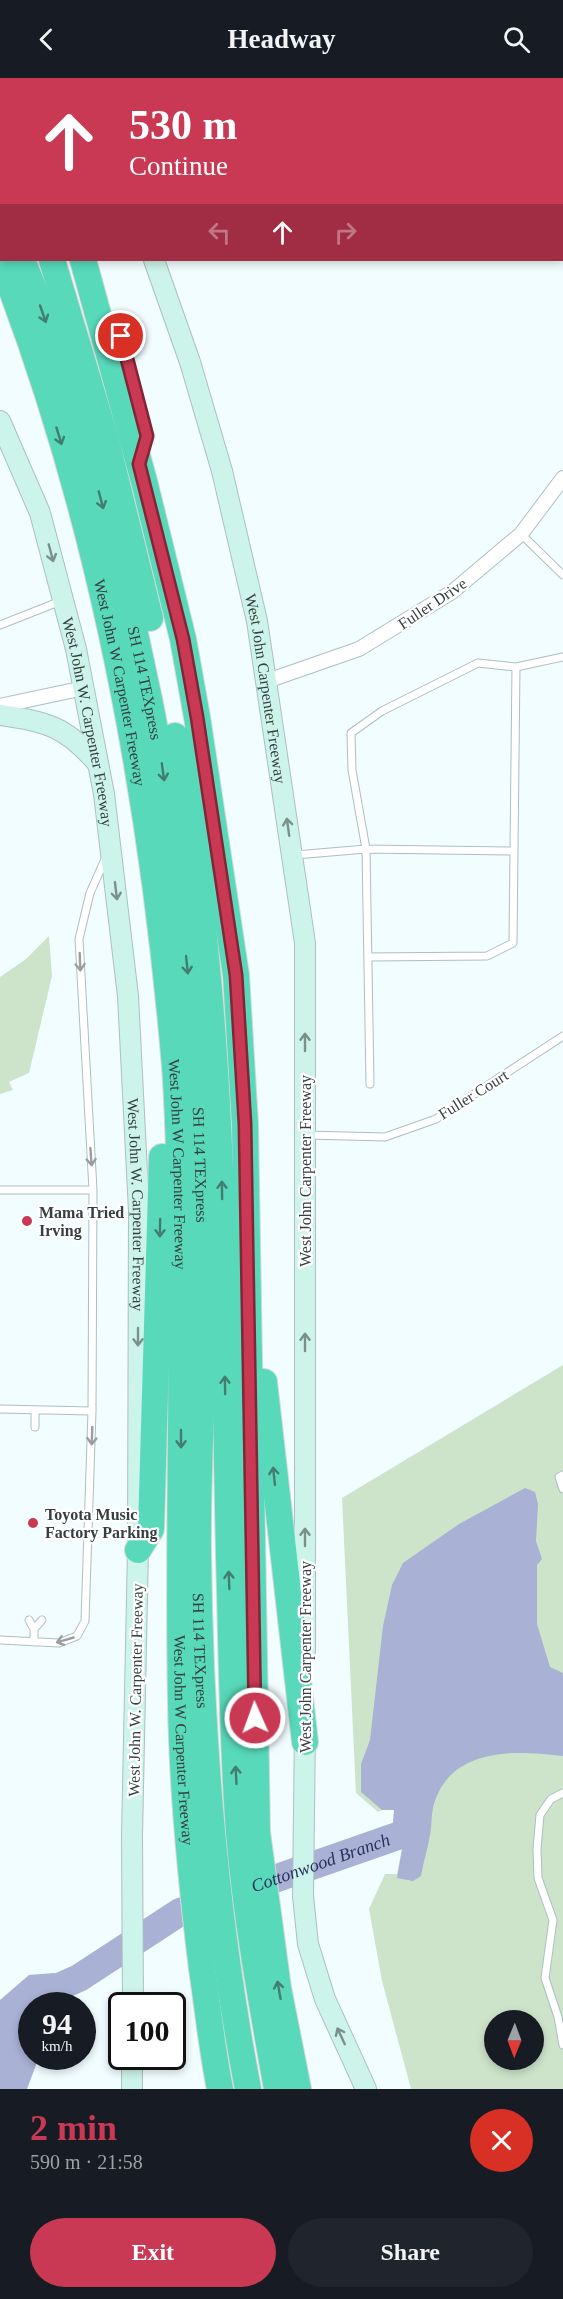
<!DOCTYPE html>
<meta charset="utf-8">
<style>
:root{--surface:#171b24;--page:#20242c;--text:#f1f3f6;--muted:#9ea1a6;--accent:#c93954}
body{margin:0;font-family:Georgia,serif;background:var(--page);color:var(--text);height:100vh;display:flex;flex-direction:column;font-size:22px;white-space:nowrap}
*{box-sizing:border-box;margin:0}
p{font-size:20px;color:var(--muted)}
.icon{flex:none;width:33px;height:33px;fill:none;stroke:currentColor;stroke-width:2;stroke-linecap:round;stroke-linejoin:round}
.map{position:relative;height:2011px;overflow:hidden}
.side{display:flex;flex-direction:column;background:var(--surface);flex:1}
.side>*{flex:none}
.top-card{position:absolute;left:0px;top:0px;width:564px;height:183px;box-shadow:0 3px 9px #0003;background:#c93954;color:#fff;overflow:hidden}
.needle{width:39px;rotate:181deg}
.tools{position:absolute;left:484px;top:1932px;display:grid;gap:12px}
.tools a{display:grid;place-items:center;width:60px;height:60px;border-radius:50%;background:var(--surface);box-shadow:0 3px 9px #0003;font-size:30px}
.speed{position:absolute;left:18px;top:1914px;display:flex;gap:12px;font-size:30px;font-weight:700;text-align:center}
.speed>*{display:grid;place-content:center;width:78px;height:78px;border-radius:50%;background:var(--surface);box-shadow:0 3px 9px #0003;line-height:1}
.speed small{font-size:15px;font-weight:400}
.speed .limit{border:3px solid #111;border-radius:9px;background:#fff;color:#111}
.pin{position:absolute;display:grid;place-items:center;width:51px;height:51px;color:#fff;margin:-26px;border:3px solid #fff;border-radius:50%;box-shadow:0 2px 6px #0007}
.me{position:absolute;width:66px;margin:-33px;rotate:358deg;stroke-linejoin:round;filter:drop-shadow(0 0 4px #0008)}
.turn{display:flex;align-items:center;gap:21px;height:126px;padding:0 30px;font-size:27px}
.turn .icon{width:78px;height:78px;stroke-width:2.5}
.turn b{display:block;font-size:42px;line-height:51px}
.lanes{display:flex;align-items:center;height:57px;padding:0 30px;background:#0003;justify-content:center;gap:30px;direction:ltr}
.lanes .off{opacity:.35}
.round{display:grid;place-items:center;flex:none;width:63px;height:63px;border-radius:32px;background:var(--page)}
.overview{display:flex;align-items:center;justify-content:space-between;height:102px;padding:0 30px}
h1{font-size:36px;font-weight:700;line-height:45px;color:var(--accent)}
.action{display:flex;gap:12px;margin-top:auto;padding:12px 30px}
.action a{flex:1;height:69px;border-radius:36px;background:var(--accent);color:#fff;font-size:24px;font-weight:700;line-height:69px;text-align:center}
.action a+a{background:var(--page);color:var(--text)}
header{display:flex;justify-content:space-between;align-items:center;height:78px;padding:0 30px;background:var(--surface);font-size:27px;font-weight:700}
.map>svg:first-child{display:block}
.green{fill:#cde4ca;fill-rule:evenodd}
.water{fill:#a9b1d5}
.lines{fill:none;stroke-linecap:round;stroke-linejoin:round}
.river{stroke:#a9b1d5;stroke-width:28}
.lane-casing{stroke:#acbfc2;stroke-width:9}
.street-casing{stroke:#acbfc2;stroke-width:16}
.secondary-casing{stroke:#acbfc2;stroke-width:22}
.highway-casing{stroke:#d7d8d9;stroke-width:28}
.lane{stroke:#fff;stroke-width:7}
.street{stroke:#fff;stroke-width:14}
.secondary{stroke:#cdf4ea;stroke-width:20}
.highway{stroke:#57d9ba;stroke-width:26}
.oneway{stroke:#437c71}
.oneway2{stroke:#7a908c}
.oneway3{stroke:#9a9ea0}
.route-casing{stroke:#832537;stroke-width:15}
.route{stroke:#c93954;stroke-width:10}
.poi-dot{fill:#c93954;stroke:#fff;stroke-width:2}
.labels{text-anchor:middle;stroke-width:4.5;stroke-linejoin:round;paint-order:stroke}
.street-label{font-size:16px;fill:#363e40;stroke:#fff}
.poi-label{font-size:16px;font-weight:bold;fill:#363e40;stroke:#fff;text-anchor:start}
.water-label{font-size:18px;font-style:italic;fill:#29305e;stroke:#fff}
</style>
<header><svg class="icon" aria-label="back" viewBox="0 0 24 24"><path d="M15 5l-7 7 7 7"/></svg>Headway<svg class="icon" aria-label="search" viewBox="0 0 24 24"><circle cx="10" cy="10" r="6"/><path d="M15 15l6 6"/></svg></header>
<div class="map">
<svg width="563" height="2011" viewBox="0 0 563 2011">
<rect width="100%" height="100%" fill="#f1fdff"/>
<path class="green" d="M49,858L52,898L29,995L9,1004L13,1012L0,1016V899L26,881Z
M563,1287V2011H411L382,1903L369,1831L385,1796H397L406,1749C403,1734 392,1727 378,1734L356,1715L342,1420ZM495,1942H534V1982H495Z"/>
<path class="water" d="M525,1410L535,1414L538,1426L536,1463L542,1481L537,1487V1546L550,1589L563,1595V1678C516,1672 451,1669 434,1726C431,1736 432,1747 430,1757C428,1771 423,1784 421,1798L413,1803L397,1800L406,1749L405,1741L396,1732H382L361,1714V1686L370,1662L383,1548L392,1507L403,1485L459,1446Z
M54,1895L67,1903L57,1927L32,1928V1978L39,1979L27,2011H0V1922L29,1897Z"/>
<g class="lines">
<path class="river" id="s1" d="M39,1928L45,1915L79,1900L180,1834L406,1755L410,1710"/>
<defs>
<path id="lane" d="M298,0V2
M348,0L349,2
M521,456L563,497
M0,547L61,523
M514,773L366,771L352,692L351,655L382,633L478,585L516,589L563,579
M295,777L366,771L370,1006
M369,879L487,878L513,865L516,589
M307,1057L385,1059L436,1041L563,958
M0,1112H93
M0,1331L92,1333
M35,1332V1349
M563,1397L559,1399L563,1411
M29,1542L34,1551V1564
M34,1551L42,1542
M0,1562L59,1565L77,1558L85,1543L92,1333L93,1112L79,861L90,815L106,779
M563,1715L551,1721L540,1737L537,1771L538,1800L553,1842L545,1900L558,1939L563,1967"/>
<path id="street" d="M267,603L359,571L452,514L521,456L563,400
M0,628L84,610"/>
<g id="secondary">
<path d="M84,0L85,2"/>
<path id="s2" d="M154,182L190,284L222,393L257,543L305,865V1573"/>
<path id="s3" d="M0,343L40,435L76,571L104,716L128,918L139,1133L138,1472L132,1757L133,1928"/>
<path d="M0,637C47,644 66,648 98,686"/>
<path d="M305,1651L303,1818L308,1866L325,1921L366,2011"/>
<path d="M132,2011V1978"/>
</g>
<g id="highway">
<path d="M16,0V2"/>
<path d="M47,0V2"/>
<path d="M0,27L2,31"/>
<path d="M0,128L2,132"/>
<path id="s4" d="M0,181C101,439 152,714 175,989C180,1053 180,1119 181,1184C183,1330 178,1476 181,1622C182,1712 191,1802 202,1891C208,1931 212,1972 220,2011"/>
<path id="s5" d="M22,182C55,261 81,346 103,429C155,618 189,812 198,1008C201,1085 204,1163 203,1241C203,1318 197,1396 198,1474C200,1654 214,1834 248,2011"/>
<path d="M52,182L106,362L150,540"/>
<path d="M83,182L144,403L183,561L197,639L236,897L245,1046L257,1754L278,1910L298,2011"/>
<path d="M175,658C229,941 222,1229 230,1516C232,1595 233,1675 239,1754C246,1841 262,1926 277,2011"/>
<path d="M264,1304L305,1664"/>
<path d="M138,1472L151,1451L162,1079"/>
</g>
</defs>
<use href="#lane" class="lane-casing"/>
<use href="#street" class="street-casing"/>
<use href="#secondary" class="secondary-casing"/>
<use href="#highway" class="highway-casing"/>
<use href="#lane" class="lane"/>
<use href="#street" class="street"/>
<use href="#secondary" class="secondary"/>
<use href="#highway" class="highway"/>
</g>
<defs><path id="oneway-shaft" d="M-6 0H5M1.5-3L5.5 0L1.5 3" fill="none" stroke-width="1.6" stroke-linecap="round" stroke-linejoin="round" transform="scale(1.5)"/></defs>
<g class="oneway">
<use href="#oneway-shaft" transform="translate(43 236) rotate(71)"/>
<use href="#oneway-shaft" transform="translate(59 358) rotate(73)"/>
<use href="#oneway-shaft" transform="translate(101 422) rotate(75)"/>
<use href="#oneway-shaft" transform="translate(163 694) rotate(82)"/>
<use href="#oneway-shaft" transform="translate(187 887) rotate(84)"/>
<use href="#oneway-shaft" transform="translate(222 1112) rotate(-91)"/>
<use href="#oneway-shaft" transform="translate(160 1150) rotate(91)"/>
<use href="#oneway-shaft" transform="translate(225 1307) rotate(-91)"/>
<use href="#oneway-shaft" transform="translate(181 1361) rotate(90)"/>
<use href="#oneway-shaft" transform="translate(274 1398) rotate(-96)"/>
<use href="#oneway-shaft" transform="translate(229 1502) rotate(-92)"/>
<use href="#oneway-shaft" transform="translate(236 1697) rotate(-93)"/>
<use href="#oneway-shaft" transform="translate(279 1912) rotate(-100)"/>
</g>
<g class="oneway2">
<use href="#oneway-shaft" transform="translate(51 475) rotate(75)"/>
<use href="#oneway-shaft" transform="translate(288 749) rotate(-98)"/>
<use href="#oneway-shaft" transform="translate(116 813) rotate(83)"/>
<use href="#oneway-shaft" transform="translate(305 964) rotate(-90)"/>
<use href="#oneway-shaft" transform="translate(138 1259) rotate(90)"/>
<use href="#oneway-shaft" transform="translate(305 1264) rotate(-90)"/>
<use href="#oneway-shaft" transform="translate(305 1459) rotate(-90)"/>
<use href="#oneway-shaft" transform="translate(341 1958) rotate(-115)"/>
</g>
<g class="oneway3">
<use href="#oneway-shaft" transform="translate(80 884) rotate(88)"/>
<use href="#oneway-shaft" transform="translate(91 1079) rotate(86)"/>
<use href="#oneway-shaft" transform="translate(92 1358) rotate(92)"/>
<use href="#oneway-shaft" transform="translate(65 1562) rotate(164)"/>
</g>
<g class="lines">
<defs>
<path id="route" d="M121,258L147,358L139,386L183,561L197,639L236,897L245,1046L255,1640"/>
</defs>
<use href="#route" class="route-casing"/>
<use href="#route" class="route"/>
</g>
<g class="poi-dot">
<circle cx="27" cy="1143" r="6"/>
<circle cx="33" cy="1445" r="6"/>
</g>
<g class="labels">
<g class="street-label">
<text transform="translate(432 525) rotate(-34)" y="6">Fuller Drive</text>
<text dy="6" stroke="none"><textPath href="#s4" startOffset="441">West John W Carpenter Freeway</textPath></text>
<text dy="6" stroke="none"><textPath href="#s5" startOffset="441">SH 114 TEXpress</textPath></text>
<text dy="6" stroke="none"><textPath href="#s2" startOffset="444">West John Carpenter Freeway</textPath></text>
<text dy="6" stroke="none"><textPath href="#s3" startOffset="315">West John W. Carpenter Freeway</textPath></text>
<text transform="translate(473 1016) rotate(-32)" y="6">Fuller Court</text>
<text dy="6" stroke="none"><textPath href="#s4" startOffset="927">West John W Carpenter Freeway</textPath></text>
<text dy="6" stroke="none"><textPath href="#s5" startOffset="927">SH 114 TEXpress</textPath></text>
<text transform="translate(305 1093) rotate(-90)" y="6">West John Carpenter Freeway</text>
<text dy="6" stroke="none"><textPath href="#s3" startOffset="801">West John W. Carpenter Freeway</textPath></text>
<text dy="6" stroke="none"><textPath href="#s5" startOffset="1413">SH 114 TEXpress</textPath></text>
<text transform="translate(305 1579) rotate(-90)" y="6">West John Carpenter Freeway</text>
<text transform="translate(135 1612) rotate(-89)" y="6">West John W. Carpenter Freeway</text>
<text dy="6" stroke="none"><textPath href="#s4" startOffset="1503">West John W Carpenter Freeway</textPath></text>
</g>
<g class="poi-label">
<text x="39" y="1140">Mama Tried<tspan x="39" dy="18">Irving</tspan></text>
<text x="45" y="1442">Toyota Music<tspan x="45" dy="18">Factory Parking</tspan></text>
</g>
<g class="water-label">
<text dy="6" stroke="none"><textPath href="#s1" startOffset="321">Cottonwood Branch</textPath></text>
</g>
</g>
</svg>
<div class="tools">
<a><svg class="needle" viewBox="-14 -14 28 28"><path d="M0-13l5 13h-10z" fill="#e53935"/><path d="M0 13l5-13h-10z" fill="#9ea1a6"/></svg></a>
</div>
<div class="speed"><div>94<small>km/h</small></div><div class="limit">100</div></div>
<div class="pin" style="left:121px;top:258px;background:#d93025"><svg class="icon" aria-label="arrive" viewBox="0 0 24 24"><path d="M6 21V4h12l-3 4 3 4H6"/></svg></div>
<svg class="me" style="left:255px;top:1640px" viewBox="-20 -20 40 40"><circle r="17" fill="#c93954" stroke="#fff" stroke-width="3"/><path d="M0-11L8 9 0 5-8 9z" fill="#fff"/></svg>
<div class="top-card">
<div class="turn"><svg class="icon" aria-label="ahead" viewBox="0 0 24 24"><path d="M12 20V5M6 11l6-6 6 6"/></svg><div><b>530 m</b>Continue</div></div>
<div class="lanes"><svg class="icon off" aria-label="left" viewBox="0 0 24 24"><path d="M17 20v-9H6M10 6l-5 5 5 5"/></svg><svg class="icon" aria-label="ahead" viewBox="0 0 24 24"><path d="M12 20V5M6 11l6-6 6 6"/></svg><svg class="icon off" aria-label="right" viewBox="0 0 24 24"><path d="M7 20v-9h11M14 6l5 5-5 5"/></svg></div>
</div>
</div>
<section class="side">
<div class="overview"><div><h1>2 min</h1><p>590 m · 21:58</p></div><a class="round" style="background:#d93025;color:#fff"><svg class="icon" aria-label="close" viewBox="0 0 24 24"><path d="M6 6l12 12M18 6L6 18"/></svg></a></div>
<div class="action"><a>Exit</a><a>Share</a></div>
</section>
